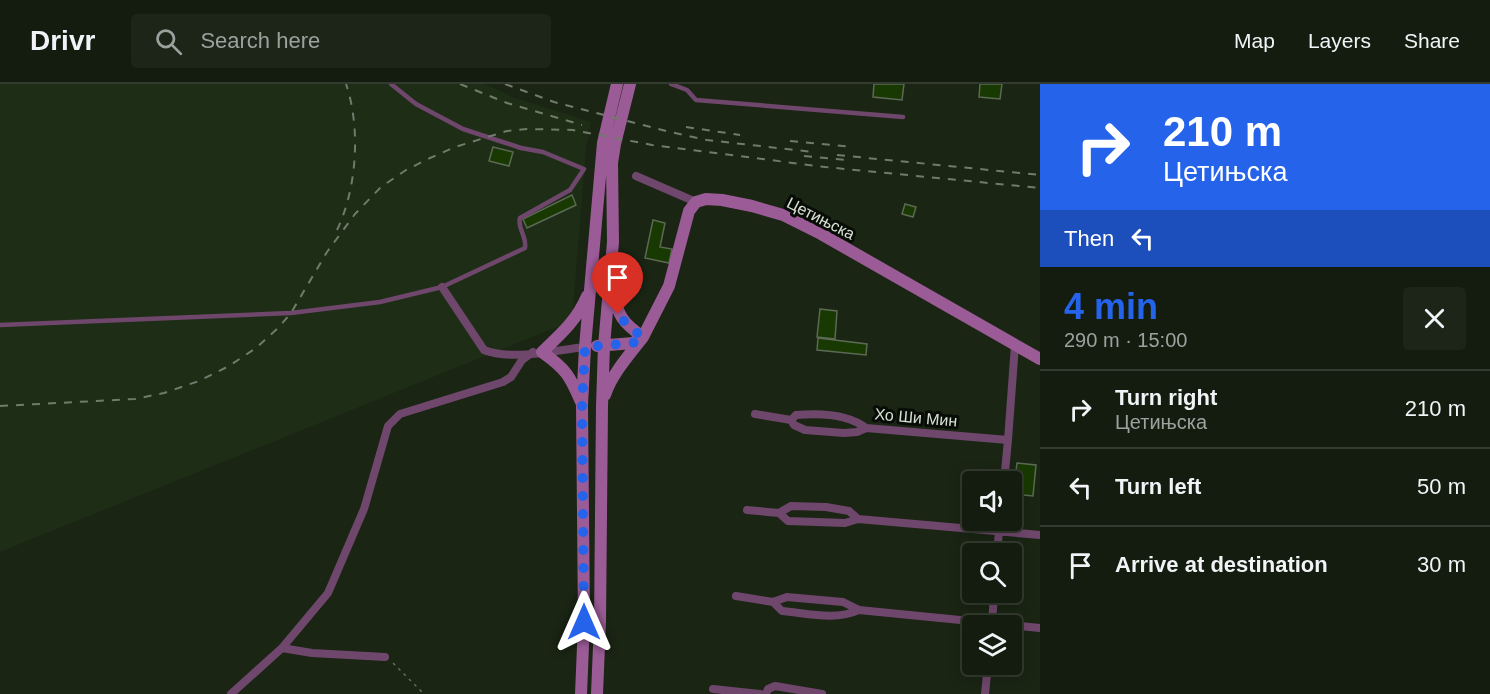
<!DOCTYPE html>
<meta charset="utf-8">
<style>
:root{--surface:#141c0f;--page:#1d2518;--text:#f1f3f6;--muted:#9da19e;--line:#333a2f;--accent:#2563eb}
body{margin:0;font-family:Arial,sans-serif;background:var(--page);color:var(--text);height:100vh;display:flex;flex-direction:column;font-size:22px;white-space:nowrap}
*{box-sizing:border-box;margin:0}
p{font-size:20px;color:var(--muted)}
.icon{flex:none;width:33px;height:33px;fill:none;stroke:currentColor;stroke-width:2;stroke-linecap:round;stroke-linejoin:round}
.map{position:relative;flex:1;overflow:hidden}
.panel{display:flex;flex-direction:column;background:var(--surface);width:450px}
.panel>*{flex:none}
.banner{background:#2563eb;color:#fff;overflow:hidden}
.buttons{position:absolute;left:962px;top:387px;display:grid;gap:12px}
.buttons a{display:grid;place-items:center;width:60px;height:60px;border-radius:6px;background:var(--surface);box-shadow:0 3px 15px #0003,0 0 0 2px var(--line);font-size:30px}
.pin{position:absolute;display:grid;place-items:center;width:51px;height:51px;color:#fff;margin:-62px -26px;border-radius:50% 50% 50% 0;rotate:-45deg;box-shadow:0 0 6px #0007}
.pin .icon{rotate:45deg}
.me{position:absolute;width:66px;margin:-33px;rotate:0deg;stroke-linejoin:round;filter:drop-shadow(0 0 4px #0008)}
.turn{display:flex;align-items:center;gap:21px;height:126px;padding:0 24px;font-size:27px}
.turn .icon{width:78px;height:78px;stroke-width:2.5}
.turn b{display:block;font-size:42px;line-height:51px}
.then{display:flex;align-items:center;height:57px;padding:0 24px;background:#0003;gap:12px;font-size:22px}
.round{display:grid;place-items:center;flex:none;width:63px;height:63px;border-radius:6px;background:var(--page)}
.overview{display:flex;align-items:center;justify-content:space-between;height:102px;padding:0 24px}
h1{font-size:36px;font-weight:600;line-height:45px;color:var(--accent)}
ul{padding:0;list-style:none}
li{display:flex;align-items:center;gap:18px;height:78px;padding:0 24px;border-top:2px solid var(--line)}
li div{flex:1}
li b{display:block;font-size:22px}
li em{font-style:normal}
header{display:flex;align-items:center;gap:36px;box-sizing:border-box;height:84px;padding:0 30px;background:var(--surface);border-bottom:2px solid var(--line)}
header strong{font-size:28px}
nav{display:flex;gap:33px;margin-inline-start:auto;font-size:21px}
.search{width:420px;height:54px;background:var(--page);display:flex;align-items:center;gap:15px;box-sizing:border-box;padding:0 21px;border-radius:6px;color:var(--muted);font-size:22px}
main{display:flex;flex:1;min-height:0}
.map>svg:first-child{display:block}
.built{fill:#1e2d16}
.building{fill:#193902;stroke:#5b6955;stroke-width:1.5}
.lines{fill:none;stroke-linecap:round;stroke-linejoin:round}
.path{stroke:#606a5b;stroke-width:1.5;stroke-dasharray:3 4.5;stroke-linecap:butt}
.lane{stroke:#6f476c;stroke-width:4.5}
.street{stroke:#6f476c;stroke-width:8}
.secondary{stroke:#9b5b97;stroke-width:12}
.rail{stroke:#717b6c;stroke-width:2;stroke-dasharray:8 8;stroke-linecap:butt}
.route{stroke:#2563eb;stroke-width:10;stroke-dasharray:0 18}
.labels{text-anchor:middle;stroke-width:6;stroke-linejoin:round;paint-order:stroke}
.street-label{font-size:16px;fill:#d8e0d4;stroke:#080c06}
</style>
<header>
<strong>Drivr</strong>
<div class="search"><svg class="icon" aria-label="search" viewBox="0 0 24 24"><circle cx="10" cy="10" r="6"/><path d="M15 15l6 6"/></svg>Search here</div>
<nav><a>Map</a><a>Layers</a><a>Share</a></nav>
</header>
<main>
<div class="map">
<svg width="1040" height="610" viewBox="0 0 1040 610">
<rect width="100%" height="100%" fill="#1a2514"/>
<path class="built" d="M0,0H485L513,13L591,38L586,65L572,237L0,468Z"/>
<path class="building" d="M874,0H904L902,16L873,13Z
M980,0H1002L1000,15L979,13Z
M493,63L513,68L509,82L489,77Z
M572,111L576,121L527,144L523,135Z
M905,120L916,123L913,133L902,130Z
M653,136L665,139L660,163L672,165L669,179L645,174Z
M820,225L837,227L835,255L817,253Z
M818,254L867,260L866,271L817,266Z
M1017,379L1036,381L1033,412L1013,410Z"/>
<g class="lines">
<path class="path" d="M393,579L424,610"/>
<path class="lane" d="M671,0L687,6L696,16L903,33
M0,241L291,229L380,218L442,203L525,164C527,152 517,144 520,134L570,106L584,85L543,68L521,64L463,45L416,20L391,0"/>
<path class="street" d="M636,92L696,118
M442,203L484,266C512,277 556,266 585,263
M755,330L791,336L796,331C818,329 848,330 866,344L1008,356L1004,398
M791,336L794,341L805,346L844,349L857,348L866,344
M1008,356L1015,261
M747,426L779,429L791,422L826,423L849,427L858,435L1040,451
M779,429L788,437L845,439L858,435
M997,470L1000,436
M736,512L773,518L787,513L843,518L859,526L1040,544
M773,518L782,527C806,529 836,537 859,526
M992,542L994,508
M282,564L312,569L385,573
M713,605L760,610
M231,610L282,564L328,509L364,425L388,342L400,330L503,298L511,293L522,276L533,268
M766,610L768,605L775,602L822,610
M985,610L988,580"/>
<path class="secondary" d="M597,262L633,259L643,253L669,202L689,127L696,118L706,115L722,116L752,122L783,131L821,150L1040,275
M605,311C612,290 629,271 643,253C623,239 618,232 613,208
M581,318C570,292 566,285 542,268C561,250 577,236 587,212
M581,610L584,538L582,321L585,263L603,59L617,0
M597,610L600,538L602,322L604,262L613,158L612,79L615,60L630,0"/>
<path class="rail" d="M460,0L507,19L582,41
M505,0L554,18L670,48L707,56L813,68
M686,43L740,51
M790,57L853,63
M837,71L1040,91
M804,72L846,76
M337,146C357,104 361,44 346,0
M0,322L135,315L164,309L199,297L229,282L256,264L278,244L291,229L327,168L355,130L381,103L406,86L430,74L455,63L507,47L527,45L573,46L652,61L825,83L1040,104"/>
</g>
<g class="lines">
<path class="route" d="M584,538L582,321L585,263L633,259L643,253L629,243L618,230"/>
</g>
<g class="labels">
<g class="street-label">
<text transform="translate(821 134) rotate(27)" y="6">Цетињска</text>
<text transform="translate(916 333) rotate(5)" y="6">Хо Ши Мин</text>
</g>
</g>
</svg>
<div class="buttons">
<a><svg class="icon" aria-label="sound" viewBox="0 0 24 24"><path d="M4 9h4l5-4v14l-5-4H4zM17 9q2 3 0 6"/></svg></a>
<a><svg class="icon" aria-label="search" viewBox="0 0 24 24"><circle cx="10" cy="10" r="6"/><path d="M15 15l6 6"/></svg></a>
<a><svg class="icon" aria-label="layers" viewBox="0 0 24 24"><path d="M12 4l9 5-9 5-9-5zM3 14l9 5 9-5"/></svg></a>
</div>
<div class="pin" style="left:618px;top:230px;background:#d93025"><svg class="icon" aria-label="arrive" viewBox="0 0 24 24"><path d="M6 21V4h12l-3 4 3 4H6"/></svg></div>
<svg class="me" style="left:584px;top:538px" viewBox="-20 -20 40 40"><path d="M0-17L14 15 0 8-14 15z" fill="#2563eb" stroke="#fff" stroke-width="4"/></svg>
</div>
<section class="panel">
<div class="banner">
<div class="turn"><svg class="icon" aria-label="right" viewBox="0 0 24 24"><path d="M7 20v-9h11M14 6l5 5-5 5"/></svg><div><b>210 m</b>Цетињска</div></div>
<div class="then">Then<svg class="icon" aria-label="left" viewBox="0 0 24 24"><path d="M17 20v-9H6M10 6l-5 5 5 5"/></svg></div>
</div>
<div class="overview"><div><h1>4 min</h1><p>290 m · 15:00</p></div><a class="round"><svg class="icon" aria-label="close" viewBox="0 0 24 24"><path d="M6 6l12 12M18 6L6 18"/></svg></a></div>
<ul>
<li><svg class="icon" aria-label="right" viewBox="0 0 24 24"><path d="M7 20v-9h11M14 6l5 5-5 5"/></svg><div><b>Turn right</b><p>Цетињска</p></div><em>210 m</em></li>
<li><svg class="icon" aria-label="left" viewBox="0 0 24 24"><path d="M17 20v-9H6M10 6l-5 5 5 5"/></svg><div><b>Turn left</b></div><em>50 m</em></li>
<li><svg class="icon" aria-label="arrive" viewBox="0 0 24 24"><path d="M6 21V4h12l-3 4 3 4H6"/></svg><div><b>Arrive at destination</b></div><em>30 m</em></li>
</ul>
</section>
</main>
